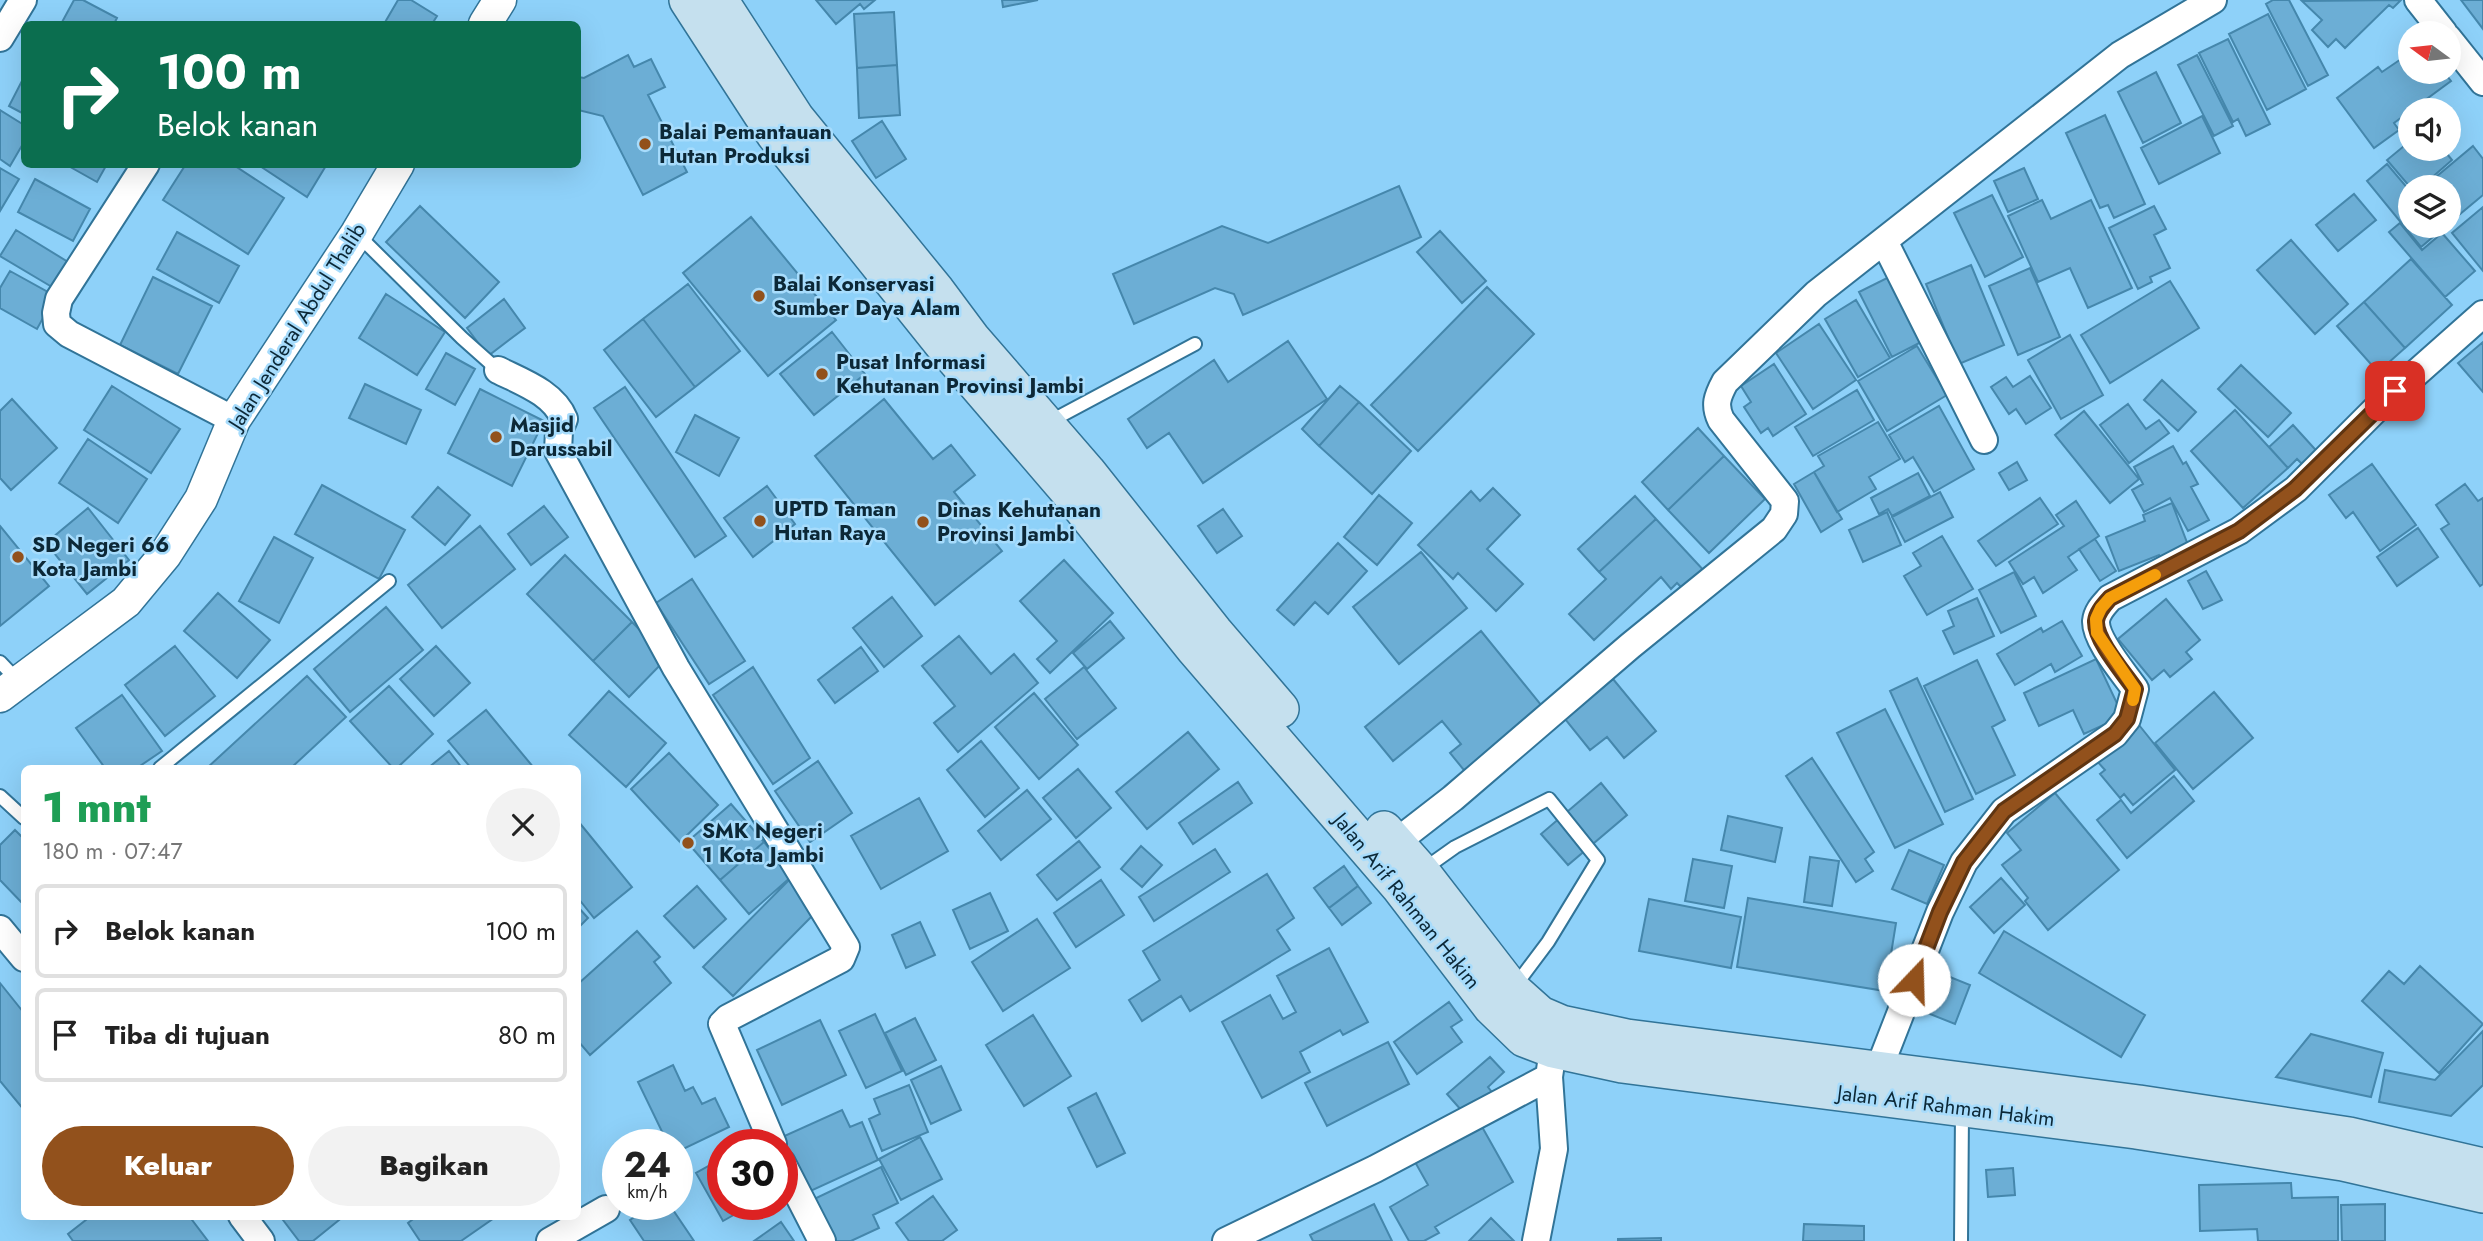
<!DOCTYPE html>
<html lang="id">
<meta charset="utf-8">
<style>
:root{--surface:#fff;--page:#f2f2f2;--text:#222;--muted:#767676;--line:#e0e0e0;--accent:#92511c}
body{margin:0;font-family:Jost,sans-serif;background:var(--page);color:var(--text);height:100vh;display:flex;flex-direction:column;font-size:26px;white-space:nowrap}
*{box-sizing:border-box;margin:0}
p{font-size:23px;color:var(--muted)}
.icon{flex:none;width:38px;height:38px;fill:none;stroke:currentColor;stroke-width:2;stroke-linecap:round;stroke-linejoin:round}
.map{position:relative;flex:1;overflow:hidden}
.side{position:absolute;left:21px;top:765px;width:560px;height:455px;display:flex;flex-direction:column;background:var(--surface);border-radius:10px;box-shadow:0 7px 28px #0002}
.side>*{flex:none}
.hud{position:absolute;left:21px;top:21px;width:560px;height:147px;border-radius:10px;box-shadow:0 7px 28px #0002;background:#0b6e4f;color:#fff;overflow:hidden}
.needle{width:46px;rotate:285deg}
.buttons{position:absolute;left:2398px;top:21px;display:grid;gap:14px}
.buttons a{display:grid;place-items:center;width:63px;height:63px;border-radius:50%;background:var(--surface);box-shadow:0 7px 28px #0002;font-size:35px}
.speed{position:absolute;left:602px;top:1129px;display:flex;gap:14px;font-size:35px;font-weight:700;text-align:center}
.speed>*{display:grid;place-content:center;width:91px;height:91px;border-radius:50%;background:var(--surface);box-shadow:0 7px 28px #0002;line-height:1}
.speed small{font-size:18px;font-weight:400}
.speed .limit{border:10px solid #d22;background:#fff;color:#111}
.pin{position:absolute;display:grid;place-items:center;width:60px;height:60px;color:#fff;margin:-30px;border-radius:14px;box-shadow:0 4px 10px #0006}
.me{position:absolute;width:77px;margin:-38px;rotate:21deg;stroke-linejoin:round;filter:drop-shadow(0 0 5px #0008)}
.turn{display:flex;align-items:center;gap:24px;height:147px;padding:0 21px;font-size:32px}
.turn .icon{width:91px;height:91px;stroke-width:2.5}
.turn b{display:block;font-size:49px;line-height:60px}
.round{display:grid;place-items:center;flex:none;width:74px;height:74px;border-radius:37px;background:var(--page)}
.summary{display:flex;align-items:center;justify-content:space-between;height:119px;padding:0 21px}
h1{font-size:42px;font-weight:800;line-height:52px;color:#1e9e55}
.button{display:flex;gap:14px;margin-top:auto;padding:14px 21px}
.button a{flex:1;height:80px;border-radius:42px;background:var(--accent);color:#fff;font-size:28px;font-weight:800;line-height:80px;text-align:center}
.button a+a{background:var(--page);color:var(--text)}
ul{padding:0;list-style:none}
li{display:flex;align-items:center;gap:21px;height:94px;margin:0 14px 10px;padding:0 7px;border:4px solid var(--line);border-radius:10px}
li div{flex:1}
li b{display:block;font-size:26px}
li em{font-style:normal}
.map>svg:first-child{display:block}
.building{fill:#6caed5;stroke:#4587ac;stroke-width:2}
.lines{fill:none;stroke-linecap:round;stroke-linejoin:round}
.service-casing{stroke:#317498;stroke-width:16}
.minor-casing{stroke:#317498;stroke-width:30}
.tertiary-casing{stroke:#317498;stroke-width:35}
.secondary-casing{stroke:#317498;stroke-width:40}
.service{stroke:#fff;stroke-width:12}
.minor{stroke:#fff;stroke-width:26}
.tertiary{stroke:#fff;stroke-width:32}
.secondary{stroke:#c5e0ee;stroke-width:37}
.route-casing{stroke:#5f3512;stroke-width:18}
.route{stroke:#92511c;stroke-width:12}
.slow{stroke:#f59e0b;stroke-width:12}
.poi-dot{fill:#92511c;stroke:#a7dcfc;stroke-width:2.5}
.labels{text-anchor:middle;stroke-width:5;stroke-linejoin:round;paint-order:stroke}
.poi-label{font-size:21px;font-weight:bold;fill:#0c2837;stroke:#a7dcfc;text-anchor:start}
.street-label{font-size:21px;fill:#0c2837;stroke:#a7dcfc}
</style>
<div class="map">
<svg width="2483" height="1241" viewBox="0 0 2483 1241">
<rect width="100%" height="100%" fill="#8ed1f9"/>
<path class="building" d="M74,0H83L117,18L114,24H61Z
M398,0H411L437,16L432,24H384Z
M816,0H875L864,9L860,4L836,24Z
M1002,0H1038L1003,7Z
M2273,0H2289L2328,75L2308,86L2266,4Z
M2401,0L2393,8L2389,5L2345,48L2336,39L2328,47L2312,30L2322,20L2302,1Z
M2461,0H2483V29Z
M894,12L897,65L857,68L854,14Z
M2268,14L2306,89L2267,110L2229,34Z
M2228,39L2270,124L2246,136L2238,119L2233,122L2199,53Z
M628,55L634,67L651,59L665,87L648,95L687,172L643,195L603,116L578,110V77L584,78Z
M2197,55L2233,126L2214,136L2178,65Z
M2404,57L2410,65V72H2444L2451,81L2394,123L2399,130L2374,148L2337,98L2378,67L2382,72Z
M897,65L900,115L859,118L857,68Z
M2156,72L2181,123L2143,143L2118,92Z
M24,77V114L9,106Z
M0,110L24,125V142L10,166L0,159Z
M2105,115L2145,204L2114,218L2108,205L2100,208L2066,133Z
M2202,116L2220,153L2159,184L2141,148Z
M882,121L906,159L876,178L852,141Z
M2410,141V149H2443L2452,160L2421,187H2410L2387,160Z
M2473,146L2483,159V195L2448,224V187H2424Z
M65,164H107L97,182Z
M186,164H232L284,198L248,254L163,200Z
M257,164H327L307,197Z
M2387,164L2410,191V226H2446L2421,247L2367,181Z
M0,168L19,179L0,211Z
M2024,168L2038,199L2008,212L1994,181Z
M35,179L90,209L73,241L18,212Z
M1399,186L1421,237L1243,315L1234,294L1215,288L1134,324L1113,274L1222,226L1268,243Z
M2354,194L2376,220L2338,251L2316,225Z
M1992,195L2023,257L1985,277L1954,213Z
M2042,200L2051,219L2091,200L2132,288L2088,308L2070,268L2038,282L2008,216Z
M420,206L499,282L465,318L386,242Z
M2154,206L2166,229L2154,235L2170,268L2150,277L2152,282L2138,289L2109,228Z
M2483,207V271L2452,233Z
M751,217L836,320L768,376L683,273Z
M2400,223L2422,250L2442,233L2475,271L2445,297L2389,232Z
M16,230L73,265L57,290L0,256Z
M1440,231L1486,281L1462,303L1417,252Z
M177,232L239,266L219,303L157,269Z
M2291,240L2348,304L2315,334L2257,270Z
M2411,259L2452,305L2405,348L2364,302Z
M1971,265L2004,345L1959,364L1926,284Z
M2030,268L2060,337L2018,355L1989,286Z
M10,271L55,296L37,329L0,308V288Z
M1897,273L1929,338L1892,357L1859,292Z
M153,277L212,306L178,374L120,345Z
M2170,281L2199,328L2110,383L2081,335Z
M688,284L740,351L695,387L643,319Z
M1487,287L1534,334L1418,451L1371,405Z
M386,294L445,332L417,375L359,338Z
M504,299L525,328L488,356L467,328Z
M1856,300L1890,358L1858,377L1825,319Z
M2364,302L2405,348L2378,372L2337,326Z
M643,319L695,387L656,417L604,350Z
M1819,324L1856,380L1813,409L1776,353Z
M832,332L865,374L814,415L780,374Z
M2070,335L2103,395L2061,419L2028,360Z
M1288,341L1327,399L1203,483L1169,433L1147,448L1128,419L1214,360L1228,382Z
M2483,342V392L2458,363Z
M1917,346L1947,395L1887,431L1858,381Z
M446,353L475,369L455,405L426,389Z
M1774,364L1806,414L1773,436L1768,428L1761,433L1744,407L1751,402L1741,386Z
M2241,365L2291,413L2268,437L2218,389Z
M2030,376L2051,408L2026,424L2016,409L2009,414L1991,387L2006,377L2013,387Z
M2162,380L2196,412L2178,431L2144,400Z
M365,384L421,410L406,444L349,418Z
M112,386L180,429L151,473L84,430Z
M1340,386L1359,402L1319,446L1302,429Z
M625,387L726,536L695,557L594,408Z
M480,389L544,421L512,486L448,453Z
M1857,390L1874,420L1813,456L1795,427Z
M12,399L57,448L11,490L0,478V411Z
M884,399L933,459L951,445L975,475L954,492L1002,551L935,605L815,456Z
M1359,402L1411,451L1372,494L1319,446Z
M2128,404L2146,429L2159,420L2169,433L2129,463L2100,425Z
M1939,406L1974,469L1934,492L1913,457L1905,462L1889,435Z
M2235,410L2288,468L2243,508L2191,451Z
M2084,411L2139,479L2110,503L2055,435Z
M695,415L739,438L719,476L676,452Z
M1878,422L1900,459L1869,477L1876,489L1837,512L1814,472L1824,466L1818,456Z
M2293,425L2323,458L2309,471L2297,459L2288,468L2269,447Z
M1698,428L1724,456L1668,510L1642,482Z
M88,439L147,479L118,523L59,483Z
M2173,446L2183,464L2186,462L2198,484L2191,487L2209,520L2188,531L2170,498L2144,512L2132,490L2143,484L2134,467Z
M1724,456L1765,499L1709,553L1668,510Z
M2017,462L2027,480L2009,490L1999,473Z
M2372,464L2416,525L2380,551L2353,512L2346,518L2329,495Z
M1814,472L1842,519L1821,532L1794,484Z
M1918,473L1930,496L1892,516L1888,509L1879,514L1871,498Z
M2465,484L2478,501L2483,498V584L2480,586L2441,529L2449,524L2436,505Z
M322,485L405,530L379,579L295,534Z
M767,486L795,524L753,557L724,518Z
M438,487L470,515L445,545L412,517Z
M1493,488L1520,515L1487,549L1523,584L1496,611L1458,573L1453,579L1418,545L1471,491L1480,501Z
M1940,492L1953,517L1905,542L1892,517Z
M1379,495L1412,523L1377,565L1344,537Z
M1635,496L1656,519L1599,572L1578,549Z
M2040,498L2058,524L1996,566L1978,541Z
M2076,501L2099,536L2068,557L2077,570L2043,593L2034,577L2023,584L2009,562L2064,526L2056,515Z
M2172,503L2191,553L2163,565L2159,555L2119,571L2106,537L2145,521L2143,515Z
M544,506L568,537L531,565L508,534Z
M88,508L129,560L87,594L46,543Z
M1223,509L1242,536L1217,553L1198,526Z
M1887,512L1901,545L1863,562L1849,530Z
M1656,519L1707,574L1687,593L1677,583L1671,589L1661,577L1594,640L1569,614L1606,579L1599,572Z
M0,526L49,586L0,626Z
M480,526L515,569L442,628L408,585Z
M2418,528L2438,557L2397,586L2377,557Z
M1942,536L1973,589L1927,615L1904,576L1921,566L1913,553Z
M274,537L313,558L279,623L239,601Z
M2095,539L2116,571L2100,581L2079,549Z
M1338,543L1367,571L1328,614L1315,602L1294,625L1277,610Z
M1421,552L1467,608L1399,664L1353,607Z
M565,555L632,622L593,661L527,594Z
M1064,560L1113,613L1050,673L1037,659L1057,641L1020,601Z
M2206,571L2222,600L2203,609L2188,581Z
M2014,572L2036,616L2001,633L1979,590Z
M692,579L745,661L709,684L656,603Z
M218,593L270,640L237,678L184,631Z
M892,597L922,636L884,667L853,628Z
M1977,598L1994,636L1954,654L1943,631L1954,626L1948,611Z
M2166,599L2200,640L2186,652L2192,659L2170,677L2164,670L2152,680L2118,639Z
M386,607L423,650L350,712L314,669Z
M1110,621L1124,638L1087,669L1073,653Z
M2062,621L2082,656L2055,672L2051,664L2015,685L1997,654L2041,628L2043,632Z
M632,622L667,658L629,697L593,661Z
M1481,631L1546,711L1468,775L1450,753L1461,744L1442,721L1393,761L1365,727Z
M959,636L991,674L1014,654L1038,683L958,752L934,723L955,706L922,666Z
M175,646L215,696L165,736L125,685Z
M436,646L470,683L434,716L400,679Z
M861,647L878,671L835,703L818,680Z
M2096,659L2123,716L2084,734L2073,710L2039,726L2024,693Z
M1977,660L2005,720L1992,727L2015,775L1976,794L1924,686Z
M753,667L810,758L773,784L713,695Z
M1084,667L1116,708L1077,739L1045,699Z
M307,676L346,717L291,768H207Z
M1917,678L1973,799L1945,812L1890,691Z
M1613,679L1656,731L1624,758L1607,737L1590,750L1565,719Z
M389,686L433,734L397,768H393L350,721Z
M609,691L666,743L626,787L569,735Z
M2214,692L2253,738L2193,789L2155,743Z
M1034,693L1078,745L1039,779L995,727Z
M122,695L162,751L137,768H105L76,728Z
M1885,709L1943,824L1895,848L1837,733Z
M486,710L534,768H471L448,741Z
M2139,725L2175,770L2133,805L2124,794L2120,798L2100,774L2105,770L2096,760Z
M1188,732L1219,769L1147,829L1116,792Z
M981,741L1019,788L985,817L947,770Z
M449,751L462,768H428Z
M669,753L718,805L680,842L631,789Z
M1812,758L1874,852L1865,859L1873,871L1856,882L1786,776Z
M818,761L852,813L810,842L775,791Z
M1078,769L1111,808L1076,838L1043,798Z
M2174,776L2194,801L2127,858L2097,820L2121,800L2131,813Z
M1238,782L1252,803L1193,844L1179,823Z
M1601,783L1627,815L1568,865L1541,834Z
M1027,790L1051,819L1001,860L978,831Z
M2055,793L2119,870L2048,930L2025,901L2028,898L2002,865L2021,850L2007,833Z
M919,798L948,851L881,889L851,836Z
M731,804L764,842L720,880L687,842Z
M1728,816L1782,828L1775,862L1721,850Z
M578,821L632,887L594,918L578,898Z
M15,830L24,839V905L0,880V845Z
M1079,841L1100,867L1057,900L1037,875Z
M764,842L792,876L749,914L720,880Z
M1141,846L1162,865L1142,887L1121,869Z
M1215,849L1230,872L1154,921L1139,897Z
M1909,850L1944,865L1927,904L1892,889Z
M1810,857L1839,861L1832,906L1804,902Z
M1693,859L1732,866L1724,908L1685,901Z
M1344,866L1358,886L1329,908L1314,888Z
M1267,874L1294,918L1277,930L1290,950L1190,1011L1181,996L1142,1021L1129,1000L1160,980L1143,951Z
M2001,878L2025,905L1994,933L1970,907Z
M790,879L820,908L733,996L703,967Z
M1101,880L1124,915L1076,947L1054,913Z
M697,886L726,919L694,948L664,916Z
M1358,886L1371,903L1342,925L1329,908Z
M990,893L1008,931L970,949L953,910Z
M1748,898L1896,923L1885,991L1737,967Z
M1649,899L1741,917L1731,968L1639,951Z
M578,907L588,918L578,928Z
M1037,919L1070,968L1003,1011L972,962Z
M920,922L935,955L906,968L892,935Z
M637,931L660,957L654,962L671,983L590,1055L578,1041V984Z
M2004,931L2145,1015L2121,1057L1979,973Z
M1329,948L1368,1022L1343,1035L1340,1030L1300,1052L1310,1072L1262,1098L1222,1022L1270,995L1283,1019L1296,1012L1277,976Z
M2420,966L2483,1024L2439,1073L2362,1001L2389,971L2404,984Z
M1935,971L1970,985L1955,1024L1920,1010Z
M0,983L24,1013V1110L0,1081Z
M1449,1002L1462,1020L1451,1027L1462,1042L1417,1074L1394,1042Z
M875,1014L902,1071L866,1088L839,1031Z
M1033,1015L1071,1076L1024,1106L986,1045Z
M915,1018L936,1060L906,1075L885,1033Z
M820,1020L846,1075L782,1105L757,1050Z
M2483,1031V1085L2451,1116L2379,1102L2385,1070L2435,1080Z
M2311,1034L2383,1053L2371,1097L2276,1077Z
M1388,1042L1409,1084L1327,1126L1305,1083Z
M1490,1057L1504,1072L1488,1087L1495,1096L1469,1119L1447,1094Z
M673,1065L685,1091L693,1087L702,1104L715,1098L729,1127L677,1152V1144H668L638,1082Z
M941,1066L961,1110L931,1124L911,1080Z
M909,1085L928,1132L882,1151L869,1119L880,1114L874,1099Z
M1096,1093L1125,1153L1097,1167L1068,1108Z
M842,1110L850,1127L862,1122L878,1160L804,1194L780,1138Z
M1481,1125L1513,1182L1435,1227L1439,1233L1424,1241H1409L1390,1207L1428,1185L1415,1162Z
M920,1137L942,1179L901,1200L879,1159Z
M723,1158V1204H753L723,1221L696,1173Z
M881,1167L898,1203L873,1215L879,1228L851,1241H829L810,1201Z
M2013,1168L2015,1195L1988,1197L1986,1170Z
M2291,1183L2292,1198L2338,1197V1241H2258L2257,1229L2200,1231L2199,1185Z
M933,1196L957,1230L942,1241H909L896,1223Z
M653,1204H669L694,1241H644L630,1220Z
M1374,1204L1392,1241H1313L1310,1235Z
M2385,1204V1241H2342L2341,1205Z
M91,1216H189L208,1241H73L68,1234Z
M280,1216H344L313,1241H299Z
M417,1216H497L461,1241H420L408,1223Z
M1491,1218L1514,1241H1469Z
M781,1222L794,1241H754Z
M1804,1224L1864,1226V1241H1803Z
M1661,1238V1241H1618V1239Z"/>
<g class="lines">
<defs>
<path id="service" d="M357,234L462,338L498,370
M1049,422L1195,344
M0,662L18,681
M160,768L389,581
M0,796L24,818
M1424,869L1455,847L1549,799L1598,860L1548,942L1515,986
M1961,1241L1962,1112"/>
<path id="minor" d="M2418,0L2444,33
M0,38L23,0
M2448,38L2483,82
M146,164L59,299L56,313L57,324L69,334L234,420
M1884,241L1984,440
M498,370C522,382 554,393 564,419L559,431L558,451L676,668L846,947L841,959L728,1018L722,1024L773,1144
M1395,843L1453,798L1630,646L1774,529L1784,514L1785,501L1721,420C1714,405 1717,397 1725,382L1816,294L2120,55L2213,0
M0,929L24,958
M1878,1071L1940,912L1964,862L2004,811L2115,734L2127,719L2135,689C2124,673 2095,640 2096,621C2097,611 2104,605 2110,598L2239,531L2296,489L2378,407L2483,314
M782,1163L822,1241
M242,1216L261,1241
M550,1241L606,1209
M1226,1241L1375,1169L1549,1077
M1536,1241L1554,1149L1549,1077L1551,1063"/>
<path id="tertiary" d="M485,24L500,0
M0,696L126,602L165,555L201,499L234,420L357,233L398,164"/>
<path id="secondary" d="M688,0L775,134L818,188L951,354L1067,489L1195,649L1401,888L1492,1007L1524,1038L1553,1049L1622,1064L2136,1130L2343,1162L2483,1194
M719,0L796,119L936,291L971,338L1087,472L1214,632L1280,709
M1384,830L1421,872L1512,990L1540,1015L1561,1024L1627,1038L2139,1104L2349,1136L2483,1167"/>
</defs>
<use href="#service" class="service-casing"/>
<use href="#minor" class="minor-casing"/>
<use href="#tertiary" class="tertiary-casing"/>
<use href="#secondary" class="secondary-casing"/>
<use href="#service" class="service"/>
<use href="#minor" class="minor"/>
<use href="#tertiary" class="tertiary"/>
<use href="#secondary" class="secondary"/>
</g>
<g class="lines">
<defs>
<path id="route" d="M1914,980L1940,912L1964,862L2004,811L2115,734L2127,719L2135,689C2124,673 2095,640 2096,621C2097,612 2104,605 2110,598L2239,531L2295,489L2395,391"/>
</defs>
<use href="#route" class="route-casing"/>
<use href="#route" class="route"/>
<path class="slow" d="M2133,700L2135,689L2097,633L2096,619L2101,608L2110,598L2155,575"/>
</g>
<g class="poi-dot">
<circle cx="645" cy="144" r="7"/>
<circle cx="759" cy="296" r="7"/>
<circle cx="822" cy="374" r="7"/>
<circle cx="496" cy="437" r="7"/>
<circle cx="760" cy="521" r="7"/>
<circle cx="923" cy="522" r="7"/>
<circle cx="18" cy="557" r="7"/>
<circle cx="688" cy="843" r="7"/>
</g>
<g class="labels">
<g class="poi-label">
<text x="659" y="139">Balai Pemantauan<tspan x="659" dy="24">Hutan Produksi</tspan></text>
<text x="773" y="291">Balai Konservasi<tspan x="773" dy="24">Sumber Daya Alam</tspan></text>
<text x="836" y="369">Pusat Informasi<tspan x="836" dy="24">Kehutanan Provinsi Jambi</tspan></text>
<text x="510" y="432">Masjid<tspan x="510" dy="24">Darussabil</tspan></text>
<text x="774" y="516">UPTD Taman<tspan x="774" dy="24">Hutan Raya</tspan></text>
<text x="937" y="517">Dinas Kehutanan<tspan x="937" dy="24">Provinsi Jambi</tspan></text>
<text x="32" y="552">SD Negeri 66<tspan x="32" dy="24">Kota Jambi</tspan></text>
<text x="702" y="838">SMK Negeri<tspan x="702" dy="24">1 Kota Jambi</tspan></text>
</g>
<g class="street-label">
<text transform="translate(297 326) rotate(-58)" y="7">Jalan Jenderal Abdul Thalib</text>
<text transform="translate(1407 901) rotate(51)" y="7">Jalan Arif Rahman Hakim</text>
<text transform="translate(1946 1106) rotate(7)" y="7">Jalan Arif Rahman Hakim</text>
</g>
</g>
</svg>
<div class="buttons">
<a><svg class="needle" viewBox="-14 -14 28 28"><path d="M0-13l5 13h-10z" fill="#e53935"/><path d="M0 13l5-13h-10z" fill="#767676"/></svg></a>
<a><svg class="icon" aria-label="sound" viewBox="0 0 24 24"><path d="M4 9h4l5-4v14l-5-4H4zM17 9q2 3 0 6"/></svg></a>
<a><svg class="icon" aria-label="layers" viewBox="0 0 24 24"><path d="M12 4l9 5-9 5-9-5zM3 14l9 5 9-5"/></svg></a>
</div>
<div class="speed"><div>24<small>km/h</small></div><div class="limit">30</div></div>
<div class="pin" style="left:2395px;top:391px;background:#d93025"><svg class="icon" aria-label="arrive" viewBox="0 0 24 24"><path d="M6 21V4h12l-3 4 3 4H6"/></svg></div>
<svg class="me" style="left:1914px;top:980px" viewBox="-20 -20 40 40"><circle r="19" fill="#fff"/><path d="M0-13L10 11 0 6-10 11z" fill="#92511c"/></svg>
<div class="hud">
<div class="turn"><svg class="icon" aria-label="right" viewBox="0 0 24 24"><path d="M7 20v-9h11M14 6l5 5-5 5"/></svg><div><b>100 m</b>Belok kanan</div></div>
</div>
<section class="side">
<div class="summary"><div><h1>1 mnt</h1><p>180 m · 07:47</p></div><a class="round"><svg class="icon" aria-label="close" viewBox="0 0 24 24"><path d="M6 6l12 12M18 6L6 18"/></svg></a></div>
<ul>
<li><svg class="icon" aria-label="right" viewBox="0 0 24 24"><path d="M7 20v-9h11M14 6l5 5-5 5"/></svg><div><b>Belok kanan</b></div><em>100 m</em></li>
<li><svg class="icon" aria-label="arrive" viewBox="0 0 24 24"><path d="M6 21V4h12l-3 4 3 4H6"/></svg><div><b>Tiba di tujuan</b></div><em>80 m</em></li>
</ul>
<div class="button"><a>Keluar</a><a>Bagikan</a></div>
</section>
</div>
